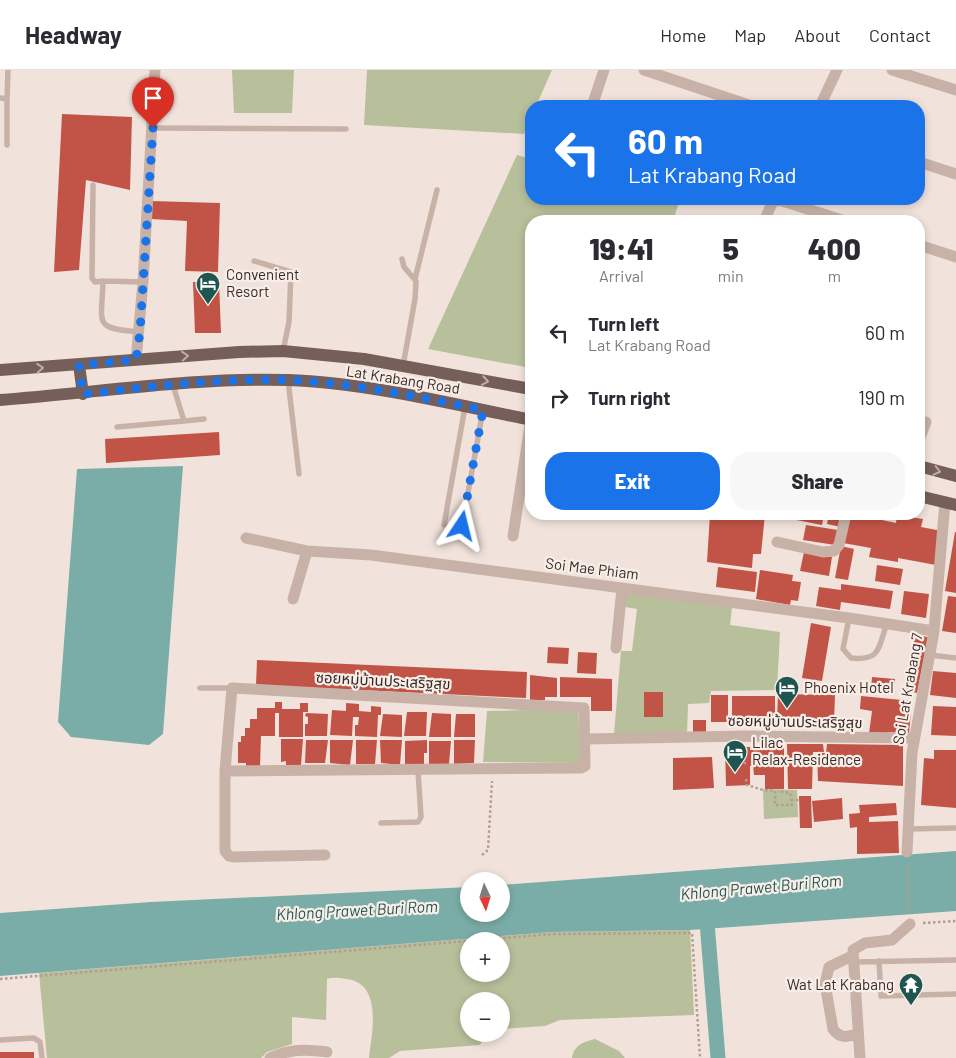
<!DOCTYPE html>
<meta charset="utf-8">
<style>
:root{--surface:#fff;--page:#f7f7f7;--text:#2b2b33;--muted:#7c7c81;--line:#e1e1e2;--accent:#1a73e8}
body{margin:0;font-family:Barlow,"Noto Sans Thai",sans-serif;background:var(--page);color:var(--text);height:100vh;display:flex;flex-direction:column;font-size:19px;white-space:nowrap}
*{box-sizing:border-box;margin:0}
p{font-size:16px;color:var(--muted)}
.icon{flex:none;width:28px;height:28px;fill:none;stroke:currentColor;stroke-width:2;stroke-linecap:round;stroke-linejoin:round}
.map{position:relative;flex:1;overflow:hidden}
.drawer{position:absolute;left:525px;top:145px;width:400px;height:305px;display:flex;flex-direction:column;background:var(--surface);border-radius:20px;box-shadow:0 2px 8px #0003}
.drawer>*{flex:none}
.guide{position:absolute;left:525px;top:30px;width:400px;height:105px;border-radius:20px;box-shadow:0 2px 8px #0003;background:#1a73e8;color:#fff;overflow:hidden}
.needle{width:32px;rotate:176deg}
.fabs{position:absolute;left:460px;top:802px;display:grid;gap:10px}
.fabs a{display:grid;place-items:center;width:50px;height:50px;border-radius:50%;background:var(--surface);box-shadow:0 2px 8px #0003;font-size:25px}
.pin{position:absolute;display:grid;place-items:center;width:42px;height:42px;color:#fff;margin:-51px -21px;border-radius:50% 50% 50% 0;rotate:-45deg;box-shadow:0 0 5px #0007}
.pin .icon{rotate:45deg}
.me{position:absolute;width:55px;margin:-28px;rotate:10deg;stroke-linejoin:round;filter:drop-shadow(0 0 4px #0008)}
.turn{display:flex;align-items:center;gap:18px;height:105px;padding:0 20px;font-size:22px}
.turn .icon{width:65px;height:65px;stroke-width:2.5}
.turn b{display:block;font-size:35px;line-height:42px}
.eta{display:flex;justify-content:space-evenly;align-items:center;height:85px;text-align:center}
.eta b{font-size:30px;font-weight:800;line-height:35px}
.cta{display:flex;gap:10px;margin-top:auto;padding:10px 20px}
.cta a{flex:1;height:58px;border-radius:20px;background:var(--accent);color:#fff;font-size:20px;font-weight:800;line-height:58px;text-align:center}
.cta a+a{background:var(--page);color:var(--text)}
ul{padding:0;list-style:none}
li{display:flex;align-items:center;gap:15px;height:65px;padding:0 20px}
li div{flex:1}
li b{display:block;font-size:19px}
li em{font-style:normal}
header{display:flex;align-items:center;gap:30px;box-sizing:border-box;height:70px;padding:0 25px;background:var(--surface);border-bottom:1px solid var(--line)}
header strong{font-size:24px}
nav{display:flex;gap:28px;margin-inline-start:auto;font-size:18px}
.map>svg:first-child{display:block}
.green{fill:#b8bf9b;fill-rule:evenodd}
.water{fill:#7bada8}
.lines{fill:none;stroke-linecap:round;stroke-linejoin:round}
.canal{stroke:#7bada8;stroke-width:15}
.building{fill:#c25447}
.path{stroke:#b49c91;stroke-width:2.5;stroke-dasharray:2.5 2.5;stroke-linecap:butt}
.lane{stroke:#c8b2a7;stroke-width:5.5}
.street{stroke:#c8b2a7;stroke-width:11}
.primary{stroke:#775f59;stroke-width:12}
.oneway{stroke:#beaea7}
.route{stroke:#1a73e8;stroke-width:9;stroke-dasharray:0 16.2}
.labels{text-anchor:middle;stroke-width:4.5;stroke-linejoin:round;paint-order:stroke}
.poi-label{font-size:15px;fill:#352a27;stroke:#f9eee7;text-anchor:start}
.street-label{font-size:15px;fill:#352a27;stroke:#f9eee7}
.water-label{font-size:16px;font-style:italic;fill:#1e5551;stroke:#f9eee7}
</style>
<header>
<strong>Headway</strong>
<nav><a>Home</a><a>Map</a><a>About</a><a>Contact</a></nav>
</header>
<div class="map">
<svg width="956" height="988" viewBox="0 0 956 988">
<rect width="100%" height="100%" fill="#f1e3db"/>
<path class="green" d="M232,0H294L292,43H234Z
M367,0H552L536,36H531V47L524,64L364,55Z
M517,85L531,89V129H670L679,132L673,151H531V298L428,279Z
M626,523L732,537L730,555L780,562L777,620L711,621L709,633L688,634L687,664H614L621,581H632L637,539L625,537Z
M578,639L581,693L483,692L487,641Z
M763,719L797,720L798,747L764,749Z
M690,860L694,945L560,950L545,956L501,959V931H469V964H486L480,975L400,981L389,988H369C372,962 383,913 346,909C339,908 334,907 327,909L326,950L292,947V974L267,982L261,988H47L39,903L552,862ZM469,871H501V904H469Z
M595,969L619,981L625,988H572C574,975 583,972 595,969Z"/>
<path class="water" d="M183,396L163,664L149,675L71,667L58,652L77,399Z
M956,781V841L690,860L552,862L0,906V843L151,832L469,817V844H501V815Z"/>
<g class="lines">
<path class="canal" d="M706,840L718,988"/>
</g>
<path class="building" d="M62,44L132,47L130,120L86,110L79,200L54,202Z
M151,131L220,133L218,202L185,201L187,151L151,149Z
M219,211L221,263H195L193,212Z
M219,362L220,385L106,393L105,369Z
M710,444H765L761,484H753L752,498L707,492Z
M766,444H824L822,455Z
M829,444H844L841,457L827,454Z
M859,444L878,446L877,449L896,453L897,445L923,449L921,457L942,461L936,495L898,488V492L869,487L871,478L843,473L848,447L858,449Z
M806,455L838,460L835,475L803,470Z
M955,462H956V523L945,521Z
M841,476L854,479L848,510L835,508Z
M804,482L832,487L829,506L800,501Z
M877,495L903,499L900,515L875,511Z
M718,497L757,502L755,522L716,517Z
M760,500L793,505L792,511L801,512L798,531L791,530L790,535L756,529Z
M841,514L893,521L890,539L841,532L840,540L816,536L819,517L841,520Z
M904,521L929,524L926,548L901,544Z
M948,526L956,527V563L942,561Z
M811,553L831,557L822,611L802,608Z
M915,565L928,567L917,623L904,620Z
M548,577L569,578L568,594L547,593Z
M578,582L597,583L596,604L577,603Z
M257,590L527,602L526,628L256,615Z
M933,601L956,603V628L930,625Z
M530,605L557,608V627H545V630H530Z
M560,607L612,609V641H591V627H560Z
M872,607L895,609L894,622L871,620Z
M644,622H663V647H644Z
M778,624L835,625L834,652L777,651Z
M711,625H728V652H711Z
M732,626H775V652L732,651Z
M861,626L912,631L909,663L887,662L886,665L869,664L872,641L860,639Z
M275,632H282V639H300V633H308V642H303V667H279V643H275V666H261L260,697H246V693H238V672H241V666H245V658H250V649H257V638H275Z
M346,633L359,634V641L371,642V636L381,637V645H378L377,667L355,666V655H358L359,647H353L352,666L330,665L332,640L346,641Z
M933,636L956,637V666L931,665Z
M407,642H427L426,666H404Z
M306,643L328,644L327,666H305V654H308V647L305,646Z
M432,643L451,644V667H429Z
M383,644L402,645V667L380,666Z
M456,644H475V667H454Z
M693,650H706V663H693Z
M281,669H303L301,695H286V691L281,692Z
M306,670H328L325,693H305Z
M330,670H353L350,695L330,693Z
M356,670H377L375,694H356Z
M380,670H402L400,695L381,693Z
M427,670V683H424V694H405V671Z
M454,670H475L474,693L454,694Z
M429,671H451L449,694H429Z
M784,674V719H765V705H754L753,695L750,696V715L726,716L725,677H750V680L765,679V675Z
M787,674H823L824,682H813L812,719H788Z
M827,674L903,675V716L818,711L817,683H826Z
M934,680H956V738L921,735L924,688L934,689Z
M712,687L714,718L673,720V688Z
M799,726H811L812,758H800Z
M842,728L843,749L814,752L812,731Z
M896,733L897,745L869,747V752L898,751L899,783L857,784V757L850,758L849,744L860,743L859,735Z
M0,982H34V988H0Z"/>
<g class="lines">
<path class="path" d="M741,690L742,693H746
M746,709L747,715L763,720L775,721
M775,721V735H792L790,723L778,721
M791,730H800
M482,785L488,780L492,711
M907,795L909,842
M923,853L956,851
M0,909L553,864L692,863L700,988"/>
<path class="lane" d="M0,28L7,29V75
M7,29L8,0
M153,58L346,59
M93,115L92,208L95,212L103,211
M402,189L404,197L416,211L415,229L403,296
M254,191L291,202L289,252L283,281
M415,209L437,120
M140,262C92,258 102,255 103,211L143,212
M288,310L299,404
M173,315L184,351L204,349
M117,357L184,351
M444,455L465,337
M462,456L483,340
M849,548L843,579L851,588C881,591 878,578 887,553
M930,585L956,588
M200,618H232
M381,753L418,752L421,747L418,701
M908,759L956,758
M879,891L881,926L956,924
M853,892L956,890
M0,970L34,968L40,972L42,988"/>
<path class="street" d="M644,0L752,36
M892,0L956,20
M592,36L604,0
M820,36L837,0
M919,92L956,104
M776,129L845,151
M764,151L774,129
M919,175L956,187
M136,290L143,212L155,0
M919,370L926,352
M513,466L531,349
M246,468L307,481L371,485L849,548L934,561
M777,472L823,482L834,481L839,475L846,444
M293,529L307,481
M616,578L622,518
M586,669L745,666L914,668
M225,701L581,698L585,696L584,638L232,618L225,701V781L229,786L233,787L325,785
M907,782L912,683L934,561L945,432
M852,886L829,897L825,914L833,959C840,969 847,967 858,964
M270,988C290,979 305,979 327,982
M860,988L853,880L865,873L892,870L910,854"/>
<path class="primary" d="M79,295L83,324
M0,300L239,282L283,281L364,289L531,319
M0,330C94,323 194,307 288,310C368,313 452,334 531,350
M919,396L956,406
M919,426L956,435"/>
</g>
<defs><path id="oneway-chevron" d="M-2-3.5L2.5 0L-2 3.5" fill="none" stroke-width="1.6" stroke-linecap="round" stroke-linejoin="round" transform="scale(1.25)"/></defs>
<g class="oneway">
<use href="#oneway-chevron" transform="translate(185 286) rotate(-4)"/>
<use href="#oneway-chevron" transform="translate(40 298) rotate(-4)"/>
<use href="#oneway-chevron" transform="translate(485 311) rotate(10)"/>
<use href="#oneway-chevron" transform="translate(937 401) rotate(14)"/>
</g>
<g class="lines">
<path class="route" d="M153,58L140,262L136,290L79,295L83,324C151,317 220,308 288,310C352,313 419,327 483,340L462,456"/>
</g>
<defs>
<symbol id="hotel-pin" viewBox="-11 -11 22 30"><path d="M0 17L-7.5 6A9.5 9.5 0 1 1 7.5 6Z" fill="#1e5551" stroke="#f9eee7"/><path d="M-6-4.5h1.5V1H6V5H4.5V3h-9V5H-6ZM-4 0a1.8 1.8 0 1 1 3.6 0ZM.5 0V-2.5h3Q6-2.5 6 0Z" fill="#fff"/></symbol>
<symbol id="temple-pin" viewBox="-11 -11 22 30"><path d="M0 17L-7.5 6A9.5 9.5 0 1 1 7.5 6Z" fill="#1e5551" stroke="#f9eee7"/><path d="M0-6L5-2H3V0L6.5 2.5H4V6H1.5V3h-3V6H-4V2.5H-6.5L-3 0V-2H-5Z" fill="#fff"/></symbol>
</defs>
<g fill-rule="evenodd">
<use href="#hotel-pin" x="194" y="200" width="28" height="38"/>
<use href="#hotel-pin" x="773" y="604" width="28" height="38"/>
<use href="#hotel-pin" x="721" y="668" width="28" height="38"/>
<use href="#temple-pin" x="897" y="901" width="28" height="38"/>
</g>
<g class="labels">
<g class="poi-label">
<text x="226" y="210">Convenient<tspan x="226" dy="17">Resort</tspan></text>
<text x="804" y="623">Phoenix Hotel</text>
<text x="752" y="678">Lilac<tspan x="752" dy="17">Relax-Residence</tspan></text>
<text x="894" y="920" text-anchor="end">Wat Lat Krabang</text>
</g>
<g class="street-label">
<text transform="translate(403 310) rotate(9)" y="5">Lat Krabang Road</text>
<text transform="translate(592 499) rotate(7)" y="5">Soi Mae Phiam</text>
<text transform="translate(383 611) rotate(3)" y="5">ซอยหมู่บ้านประเสริฐสุข</text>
<text transform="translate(908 619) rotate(-80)" y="5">Soi Lat Krabang 7</text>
<text transform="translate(795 652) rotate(1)" y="5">ซอยหมู่บ้านประเสริฐสุข</text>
</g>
<g class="water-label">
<text transform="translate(761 817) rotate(-5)" y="6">Khlong Prawet Buri Rom</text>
<text transform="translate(357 840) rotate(-3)" y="6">Khlong Prawet Buri Rom</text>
</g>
</g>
</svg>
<div class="fabs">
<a><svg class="needle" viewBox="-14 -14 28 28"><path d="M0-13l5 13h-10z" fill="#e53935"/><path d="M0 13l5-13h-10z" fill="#7c7c81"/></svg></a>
<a>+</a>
<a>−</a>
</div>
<div class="pin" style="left:153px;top:58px;background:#d93025"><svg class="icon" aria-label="arrive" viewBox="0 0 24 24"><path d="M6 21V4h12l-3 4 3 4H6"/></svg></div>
<svg class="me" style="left:462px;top:456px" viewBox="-20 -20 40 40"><path d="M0-17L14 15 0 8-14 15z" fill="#1a73e8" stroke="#fff" stroke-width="4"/></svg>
<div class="guide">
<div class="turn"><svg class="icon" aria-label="left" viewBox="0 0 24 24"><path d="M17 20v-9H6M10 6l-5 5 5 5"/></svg><div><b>60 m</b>Lat Krabang Road</div></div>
</div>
<section class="drawer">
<div class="eta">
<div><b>19:41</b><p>Arrival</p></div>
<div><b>5</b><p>min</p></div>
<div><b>400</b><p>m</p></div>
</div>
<ul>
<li><svg class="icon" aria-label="left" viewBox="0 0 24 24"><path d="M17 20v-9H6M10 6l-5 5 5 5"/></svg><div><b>Turn left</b><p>Lat Krabang Road</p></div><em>60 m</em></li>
<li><svg class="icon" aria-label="right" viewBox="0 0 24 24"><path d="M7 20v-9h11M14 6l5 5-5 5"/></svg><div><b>Turn right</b></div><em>190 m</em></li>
</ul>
<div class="cta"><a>Exit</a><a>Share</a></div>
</section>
</div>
